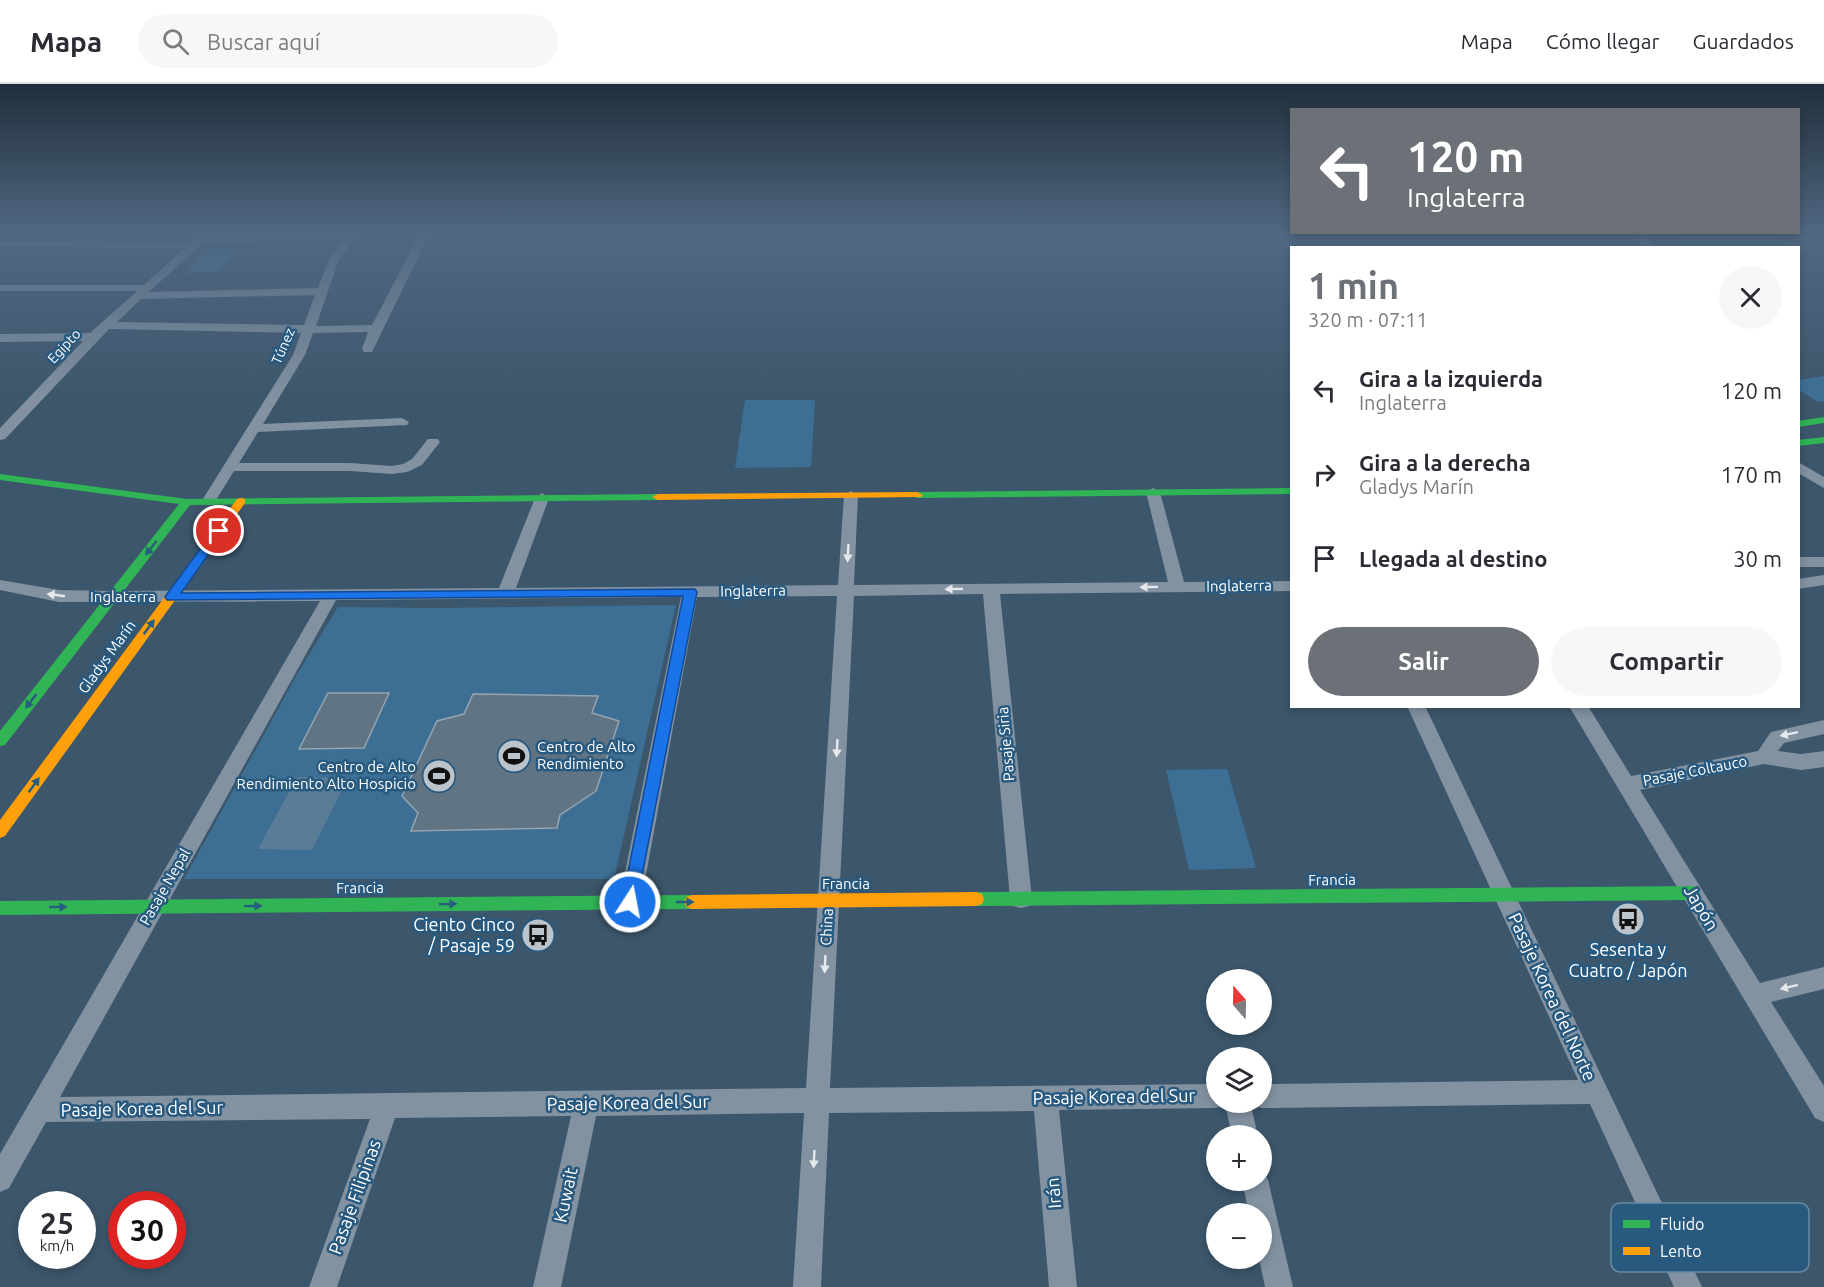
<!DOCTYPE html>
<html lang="es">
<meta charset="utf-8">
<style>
:root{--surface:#fff;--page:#f7f7f7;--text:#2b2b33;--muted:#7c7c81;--line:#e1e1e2;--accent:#6c7077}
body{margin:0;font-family:Ubuntu,sans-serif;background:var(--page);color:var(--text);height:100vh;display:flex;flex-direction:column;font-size:22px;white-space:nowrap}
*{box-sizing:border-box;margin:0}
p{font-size:20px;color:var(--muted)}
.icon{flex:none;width:33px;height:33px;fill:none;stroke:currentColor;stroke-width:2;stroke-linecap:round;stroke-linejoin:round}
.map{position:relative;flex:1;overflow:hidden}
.sheet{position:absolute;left:1290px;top:162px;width:510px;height:462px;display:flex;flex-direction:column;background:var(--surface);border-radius:0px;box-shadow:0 3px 9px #0003}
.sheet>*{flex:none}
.hud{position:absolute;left:1290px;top:24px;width:510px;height:126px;border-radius:0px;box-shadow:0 3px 9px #0003;background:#6c7077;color:#fff;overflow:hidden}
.needle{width:39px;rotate:340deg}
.buttons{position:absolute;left:1206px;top:885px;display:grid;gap:12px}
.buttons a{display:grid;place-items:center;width:66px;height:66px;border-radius:50%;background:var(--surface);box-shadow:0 3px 9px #0003;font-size:30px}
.speed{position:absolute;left:18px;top:1107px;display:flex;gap:12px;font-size:30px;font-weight:700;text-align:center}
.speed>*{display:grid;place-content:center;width:78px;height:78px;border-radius:50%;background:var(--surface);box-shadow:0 3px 9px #0003;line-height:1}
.speed small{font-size:15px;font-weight:400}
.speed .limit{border:9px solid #d22;background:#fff;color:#111}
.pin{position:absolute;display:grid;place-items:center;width:51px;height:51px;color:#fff;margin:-26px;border:3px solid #fff;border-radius:50%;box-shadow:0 2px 6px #0007}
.me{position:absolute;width:66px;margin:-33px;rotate:11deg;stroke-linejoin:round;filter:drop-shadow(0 0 4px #0008)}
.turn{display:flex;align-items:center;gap:21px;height:126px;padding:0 18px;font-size:27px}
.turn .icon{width:78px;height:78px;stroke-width:2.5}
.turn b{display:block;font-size:42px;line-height:51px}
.round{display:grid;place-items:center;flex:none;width:63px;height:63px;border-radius:32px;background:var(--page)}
.headline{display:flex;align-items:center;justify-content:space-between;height:102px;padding:0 18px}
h1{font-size:36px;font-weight:700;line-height:45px;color:var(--accent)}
.button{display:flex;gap:12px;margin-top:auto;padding:12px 18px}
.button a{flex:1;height:69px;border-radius:36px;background:var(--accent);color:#fff;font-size:24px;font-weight:700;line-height:69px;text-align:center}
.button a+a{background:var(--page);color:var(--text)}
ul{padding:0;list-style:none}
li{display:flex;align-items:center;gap:18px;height:84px;padding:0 18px}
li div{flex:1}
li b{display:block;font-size:22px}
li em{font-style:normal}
header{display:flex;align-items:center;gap:36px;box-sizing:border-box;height:84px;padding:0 30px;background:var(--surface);border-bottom:2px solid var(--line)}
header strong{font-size:28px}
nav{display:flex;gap:33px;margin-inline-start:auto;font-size:21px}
.search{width:420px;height:54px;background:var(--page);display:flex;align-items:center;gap:15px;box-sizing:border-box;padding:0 21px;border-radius:33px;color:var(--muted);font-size:22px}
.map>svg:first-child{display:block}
.green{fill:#3d6f95}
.water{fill:#5a7c96}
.building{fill:#607484;stroke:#95a4b0;stroke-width:1.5}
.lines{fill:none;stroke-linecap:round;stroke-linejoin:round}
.street{fill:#8292a1;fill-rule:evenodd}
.fast{fill:#30b455;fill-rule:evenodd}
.slow{fill:#ff9f0a;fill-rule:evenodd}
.oneway{fill:#285e7d}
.oneway2{fill:#e6e9ec}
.route{fill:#1a73e8;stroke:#114b97;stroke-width:1.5}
.labels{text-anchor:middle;stroke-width:5;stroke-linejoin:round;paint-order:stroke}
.far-street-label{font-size:14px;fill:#fff;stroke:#28597f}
.street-label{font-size:15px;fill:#fff;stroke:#28597f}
.poi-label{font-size:15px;fill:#fff;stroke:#28597f;text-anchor:start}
.near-street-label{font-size:18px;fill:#fff;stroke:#28597f}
.near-poi-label{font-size:18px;fill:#fff;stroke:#28597f;text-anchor:end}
.key{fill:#28597f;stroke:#688ba5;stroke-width:1.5}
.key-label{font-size:16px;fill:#fff}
</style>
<header>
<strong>Mapa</strong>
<div class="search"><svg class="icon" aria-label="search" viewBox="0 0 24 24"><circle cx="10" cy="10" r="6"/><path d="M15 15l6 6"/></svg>Buscar aquí</div>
<nav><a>Mapa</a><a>Cómo llegar</a><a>Guardados</a></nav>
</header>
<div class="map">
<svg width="1824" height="1203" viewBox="0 0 1824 1203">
<rect width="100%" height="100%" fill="#3c566b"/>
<path class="green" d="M1666,149H1776L1795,163H1683Z
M1792,149H1824V171Z
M240,165L218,188L185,189L208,166Z
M1824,292V317L1818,318L1799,306V296Z
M745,316H815L811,383L735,384Z
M676,521L614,795H184L299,587L338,523L436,524Z
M1227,685L1256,784L1189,786L1166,686Z"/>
<path class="water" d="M297,693L348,694L312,766L258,765Z"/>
<path class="building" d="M328,609H389L364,664L299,665Z
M473,610L598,612L592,629L619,637L596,707L560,731L557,744L411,747L418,729L402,712L437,637L464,630Z"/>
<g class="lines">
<path class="street" d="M202,149H213L211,152L359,149L339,175L316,242L372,241L420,149H430L372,268H364L362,265L368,248L313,249L305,271L263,340L402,334L409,338L407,341L258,348L239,379H350L392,382L403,380L412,375L428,355H438L440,358L422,381L407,388L392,390L350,387H234L213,421H203L201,418L293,271L301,249L109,245L5,355L0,356V344L83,257L0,258V250L90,249L137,207H0V201H144L185,164L0,163V157L192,158ZM343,156L329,175L318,204L149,208L204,158ZM315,211L304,241L117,238L141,215Z
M1631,149H1642L1658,164H1646Z
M1798,378L1824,393V404L1798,389Z
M1153,404L1160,408L1184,498L1292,497V507L1000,510L1032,815L1029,822L1021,824L1013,822L1010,815L983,510L854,512L830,1004L1216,1000V1018H1250L1258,1052H1232L1225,1020L1216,1024L1059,1026L1077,1203H1049L1034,1027L829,1029L821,1203H793L804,1029L596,1032L561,1203H533L571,1032L395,1034L337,1203H309L370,1035L46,1038L9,1104L0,1108V1070L320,517L59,518L0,506V496L59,506L113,507L499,504L535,414L542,409L549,414L516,504L838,501L844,411L851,407L858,411L854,501L1168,498L1146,408ZM837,512L806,1004L60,1013L336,516L681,513L619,818L622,825L630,827L638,825L641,818L697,513Z
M1798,473H1824V483H1798Z
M1824,491V501L1798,505V495Z
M1407,622H1425L1702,1203H1674L1590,1020L1262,1024L1253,1021L1252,1018H1262V1000L1578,996Z
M1569,622H1588L1631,692L1758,667L1771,648L1824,636V650L1784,659L1778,667L1801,670L1824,667V683L1801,686L1764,680L1640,706L1760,899L1824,883V905L1771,918L1824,1002V1038L1815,1034Z
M1262,1086L1268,1096L1293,1203H1265L1259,1174H1262V1130H1249L1242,1096H1262Z"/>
<path class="fast" d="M1824,333V339L1798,343V337Z
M1824,353V359L1798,362V356Z
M0,390L187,415L658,410L664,413L658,416L190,421L5,661L0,662V647L179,420L0,396Z
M1292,404V410L917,414L911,411L917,408Z
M1692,802L1698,804L1700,809L1698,814L1692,816L976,822L970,820L968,815L970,810L976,808Z
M692,811L698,813L700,818L698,823L692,825L0,831V817Z"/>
<path class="slow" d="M917,408L923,411L921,413L658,416L652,413L658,410Z
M241,414L245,415V419L5,752L0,754V736L237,415Z
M976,808L982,810L984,815L982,820L976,822L692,825L686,823L684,818L686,813L692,811Z"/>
</g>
<defs><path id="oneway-solid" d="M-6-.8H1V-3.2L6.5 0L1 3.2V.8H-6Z" transform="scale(1.5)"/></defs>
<g class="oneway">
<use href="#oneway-solid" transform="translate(151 464) rotate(128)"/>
<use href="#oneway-solid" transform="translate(149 543) rotate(-54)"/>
<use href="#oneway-solid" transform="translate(31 617) rotate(128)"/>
<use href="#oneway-solid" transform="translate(34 701) rotate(-54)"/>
<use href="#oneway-solid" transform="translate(685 818)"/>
<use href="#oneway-solid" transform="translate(448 820) rotate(-1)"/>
<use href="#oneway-solid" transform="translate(253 822) rotate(-1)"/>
<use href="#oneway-solid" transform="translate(58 823)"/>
</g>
<g class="oneway2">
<use href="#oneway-solid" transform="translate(848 469) rotate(93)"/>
<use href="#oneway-solid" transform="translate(1149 503) rotate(179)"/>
<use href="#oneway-solid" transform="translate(954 505) rotate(179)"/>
<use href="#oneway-solid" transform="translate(56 511) rotate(-172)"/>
<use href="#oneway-solid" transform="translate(1789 650) rotate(168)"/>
<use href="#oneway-solid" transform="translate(837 664) rotate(93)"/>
<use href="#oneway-solid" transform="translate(825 880) rotate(93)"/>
<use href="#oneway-solid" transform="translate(1789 903) rotate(166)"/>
<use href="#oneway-solid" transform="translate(814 1075) rotate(93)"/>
</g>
<linearGradient id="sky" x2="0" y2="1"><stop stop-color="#212f3b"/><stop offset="0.47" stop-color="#506882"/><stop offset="1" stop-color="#506882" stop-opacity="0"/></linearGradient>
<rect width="1824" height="318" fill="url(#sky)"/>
<path class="route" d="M219,443L225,447L181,509L695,505L697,508L636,823L630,825L624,823L622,818L683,512L167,516L165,513L167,510L215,445Z"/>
<defs>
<symbol id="stadium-disc" viewBox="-11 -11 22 22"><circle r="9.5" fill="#bbc4cb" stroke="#28597f"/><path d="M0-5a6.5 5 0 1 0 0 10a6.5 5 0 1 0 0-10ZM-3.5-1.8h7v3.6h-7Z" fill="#111"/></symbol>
<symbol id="bus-disc" viewBox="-11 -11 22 22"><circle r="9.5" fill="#bbc4cb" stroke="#28597f"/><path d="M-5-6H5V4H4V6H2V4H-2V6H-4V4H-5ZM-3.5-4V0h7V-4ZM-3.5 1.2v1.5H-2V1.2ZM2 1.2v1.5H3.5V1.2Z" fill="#111"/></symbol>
</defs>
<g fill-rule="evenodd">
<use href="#stadium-disc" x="495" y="653" width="38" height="38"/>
<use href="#stadium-disc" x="420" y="673" width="38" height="38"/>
<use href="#bus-disc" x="1609" y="816" width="38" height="38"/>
<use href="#bus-disc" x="519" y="832" width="38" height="38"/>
</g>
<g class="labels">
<g class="far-street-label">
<text transform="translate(64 262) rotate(-47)" y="5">Egipto</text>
<text transform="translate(283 262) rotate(-66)" y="5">Túnez</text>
</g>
<g class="street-label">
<text transform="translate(1239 502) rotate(-1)" y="5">Inglaterra</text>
<text transform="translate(753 507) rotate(-1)" y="5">Inglaterra</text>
<text x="123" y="518">Inglaterra</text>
<text transform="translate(107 573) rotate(-54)" y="5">Gladys Marín</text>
<text transform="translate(1006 660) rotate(-95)" y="5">Pasaje Siria</text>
<text transform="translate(1695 687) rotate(-11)" y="5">Pasaje Coltauco</text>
<text transform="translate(1332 796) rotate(-1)" y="5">Francia</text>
<text x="846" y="805">Francia</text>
<text transform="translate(165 803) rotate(-60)" y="5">Pasaje Nepal</text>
<text transform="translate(360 804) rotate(-1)" y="5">Francia</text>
<text transform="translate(827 843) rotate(-87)" y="5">China</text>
</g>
<g class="poi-label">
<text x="537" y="668">Centro de Alto<tspan x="537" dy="17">Rendimiento</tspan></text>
<text x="416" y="688" text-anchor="end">Centro de Alto<tspan x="416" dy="17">Rendimiento Alto Hospicio</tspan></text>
</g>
<g class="near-street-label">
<text transform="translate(1701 824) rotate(59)" y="6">Japón</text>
<text transform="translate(1552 913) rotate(65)" y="6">Pasaje Korea del Norte</text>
<text transform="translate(1114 1013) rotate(-1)" y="6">Pasaje Korea del Sur</text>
<text transform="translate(628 1019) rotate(-1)" y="6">Pasaje Korea del Sur</text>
<text transform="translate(142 1025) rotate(-1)" y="6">Pasaje Korea del Sur</text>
<text transform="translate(1054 1109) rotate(-95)" y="6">Irán</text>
<text transform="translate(566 1111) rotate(-78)" y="6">Kuwait</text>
<text transform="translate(355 1113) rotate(-70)" y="6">Pasaje Filipinas</text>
</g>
<g class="near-poi-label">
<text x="515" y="847">Ciento Cinco<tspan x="515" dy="21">/ Pasaje 59</tspan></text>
<text x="1628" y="872" text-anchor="middle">Sesenta y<tspan x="1628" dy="21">Cuatro / Japón</tspan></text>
</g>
</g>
<rect x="1611" y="1119" width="198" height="69" rx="9" class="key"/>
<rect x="1623" y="1136" width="27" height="8" fill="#30b455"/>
<rect x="1623" y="1163" width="27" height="8" fill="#ff9f0a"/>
<g class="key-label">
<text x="1660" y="1146">Fluido</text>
<text x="1660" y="1173">Lento</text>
</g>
</svg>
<div class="buttons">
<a><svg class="needle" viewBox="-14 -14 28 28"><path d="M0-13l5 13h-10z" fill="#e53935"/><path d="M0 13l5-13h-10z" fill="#7c7c81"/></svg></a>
<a><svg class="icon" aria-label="layers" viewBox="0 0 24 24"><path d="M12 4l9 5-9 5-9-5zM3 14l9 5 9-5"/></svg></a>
<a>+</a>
<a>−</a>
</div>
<div class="speed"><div>25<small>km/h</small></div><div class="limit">30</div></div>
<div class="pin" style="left:219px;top:447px;background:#d93025"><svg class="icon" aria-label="arrive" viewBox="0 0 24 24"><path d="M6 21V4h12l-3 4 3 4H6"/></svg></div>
<svg class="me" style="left:630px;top:818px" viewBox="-20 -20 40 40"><circle r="17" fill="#1a73e8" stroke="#fff" stroke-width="3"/><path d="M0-11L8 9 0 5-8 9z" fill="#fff"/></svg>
<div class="hud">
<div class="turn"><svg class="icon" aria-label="left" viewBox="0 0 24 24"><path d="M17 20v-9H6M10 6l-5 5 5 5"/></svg><div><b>120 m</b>Inglaterra</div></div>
</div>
<section class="sheet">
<div class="headline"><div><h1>1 min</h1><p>320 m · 07:11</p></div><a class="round"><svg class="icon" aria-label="close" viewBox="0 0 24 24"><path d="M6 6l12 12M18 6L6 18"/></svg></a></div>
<ul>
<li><svg class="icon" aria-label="left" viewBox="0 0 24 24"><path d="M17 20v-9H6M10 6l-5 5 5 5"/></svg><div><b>Gira a la izquierda</b><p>Inglaterra</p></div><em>120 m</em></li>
<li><svg class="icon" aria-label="right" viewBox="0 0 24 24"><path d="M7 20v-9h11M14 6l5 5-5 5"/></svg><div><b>Gira a la derecha</b><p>Gladys Marín</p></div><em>170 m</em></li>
<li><svg class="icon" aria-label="arrive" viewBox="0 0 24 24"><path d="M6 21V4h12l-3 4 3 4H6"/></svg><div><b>Llegada al destino</b></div><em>30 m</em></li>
</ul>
<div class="button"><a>Salir</a><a>Compartir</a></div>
</section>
</div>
